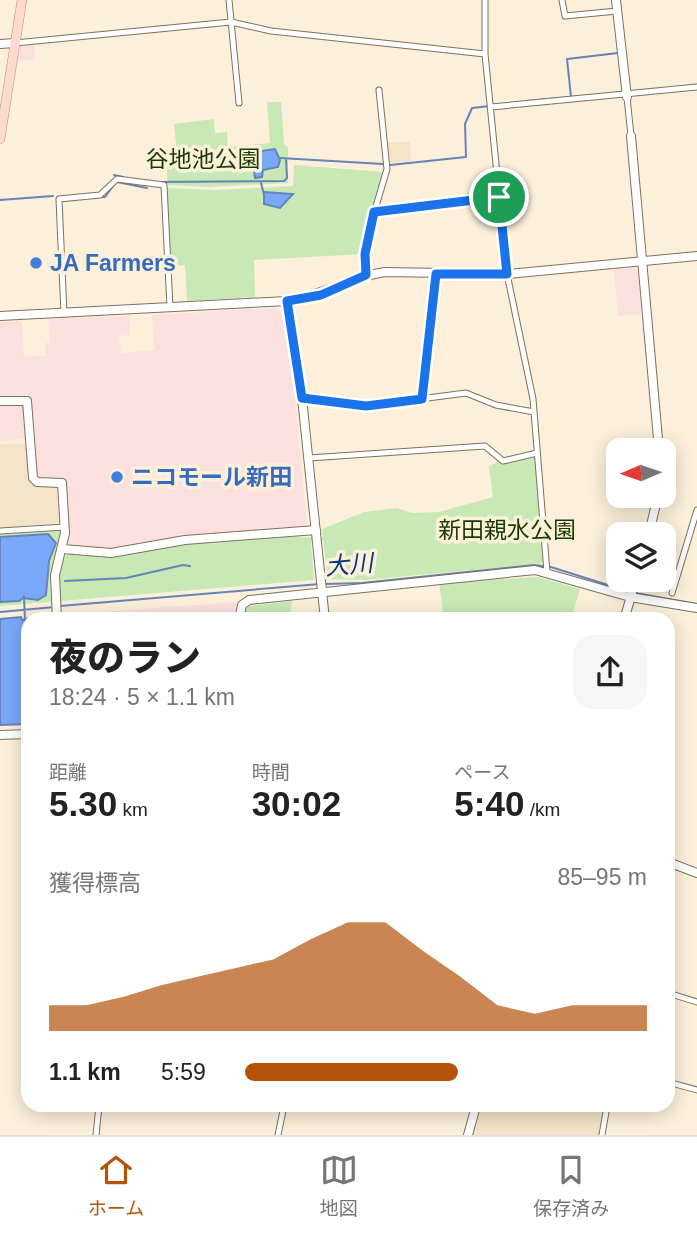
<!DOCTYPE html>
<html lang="ja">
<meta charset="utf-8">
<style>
body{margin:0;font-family:Arial,"Noto Sans JP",sans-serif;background:#f6f6f6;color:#222;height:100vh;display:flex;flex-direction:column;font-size:26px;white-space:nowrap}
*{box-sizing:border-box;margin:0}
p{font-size:23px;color:#767676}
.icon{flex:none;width:38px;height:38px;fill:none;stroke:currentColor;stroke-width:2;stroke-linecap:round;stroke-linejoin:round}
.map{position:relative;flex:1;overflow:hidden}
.drawer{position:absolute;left:21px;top:612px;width:654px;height:500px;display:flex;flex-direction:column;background:#fff;border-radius:21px;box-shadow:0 4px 18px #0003}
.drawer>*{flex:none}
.needle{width:46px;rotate:268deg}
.buttons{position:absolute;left:606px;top:438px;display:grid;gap:14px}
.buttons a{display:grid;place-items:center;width:70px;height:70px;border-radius:14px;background:#fff;box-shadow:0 4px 18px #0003;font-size:35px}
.pin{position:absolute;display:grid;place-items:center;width:60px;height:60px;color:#fff;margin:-30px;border:4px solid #fff;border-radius:50%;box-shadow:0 2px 7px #0007}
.round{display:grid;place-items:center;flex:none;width:74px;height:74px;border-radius:21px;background:#f6f6f6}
.head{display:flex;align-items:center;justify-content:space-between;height:119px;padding:0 28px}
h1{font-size:38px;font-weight:800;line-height:52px}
.figures{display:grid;grid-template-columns:repeat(3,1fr);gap:10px;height:119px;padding:7px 28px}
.figures div{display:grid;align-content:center}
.figures b{font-size:35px;font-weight:800}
.figures small{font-size:19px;font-weight:400}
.figures p{font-size:19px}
.chart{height:196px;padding:14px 28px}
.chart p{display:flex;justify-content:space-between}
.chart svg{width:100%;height:126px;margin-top:7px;fill:#b45309;opacity:.7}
ul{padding:0 28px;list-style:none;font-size:23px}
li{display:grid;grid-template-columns:112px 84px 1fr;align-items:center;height:52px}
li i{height:18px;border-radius:9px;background:#b45309}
.dock{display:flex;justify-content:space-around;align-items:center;height:98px;border-top:2px solid #e0e0e0;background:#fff;font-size:19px;color:#767676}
.dock a{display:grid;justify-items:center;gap:4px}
.dock .active{color:#b45309}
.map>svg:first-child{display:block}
.commercial{fill:#fbe0dd}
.built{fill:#f3e4c7}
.green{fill:#c8e9b5}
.water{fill:#7aa8f8;stroke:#6584b9;stroke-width:2}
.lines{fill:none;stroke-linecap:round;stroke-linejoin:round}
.stream{stroke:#6584b9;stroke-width:2}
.street-casing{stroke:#7b715e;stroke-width:7}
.secondary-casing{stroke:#7b715e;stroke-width:10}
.primary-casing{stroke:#b68d7e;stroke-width:10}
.street{stroke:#fff;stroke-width:5}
.secondary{stroke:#fff;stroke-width:8}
.primary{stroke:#fdd9ce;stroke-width:9}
.route-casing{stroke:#fff;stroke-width:14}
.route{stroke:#1a73e8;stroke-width:9}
.shop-dot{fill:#3f7fe0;stroke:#fcf0da;stroke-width:2.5}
.labels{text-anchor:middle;stroke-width:7;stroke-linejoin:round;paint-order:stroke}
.park-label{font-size:23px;fill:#1a3a00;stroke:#fcf0da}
.shop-label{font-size:23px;font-weight:bold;fill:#366cbe;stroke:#fcf0da;text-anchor:start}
.water-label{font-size:24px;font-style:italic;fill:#0e367b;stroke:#fcf0da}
</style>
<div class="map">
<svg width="697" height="1135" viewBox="0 0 697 1135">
<rect width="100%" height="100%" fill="#fcf0da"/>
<path class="commercial" d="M34,44L35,60L17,61L20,46Z
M632,268L638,272L641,314L618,316L614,269Z
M275,308L284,313L293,376L307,527L185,537L109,550L69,548L64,478L38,480L35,477L30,397L0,398V322L22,321L24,357L46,356L45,343H50L48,319L129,316L130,335L119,336L121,353L154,350L152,315Z
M22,403L27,438L0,441V404Z
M236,602L234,619L61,620V615Z"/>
<path class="built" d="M410,142L411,161L388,163L387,143Z
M0,444H27L31,481L35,485L56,484L59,487L61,520L58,523L0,528Z
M480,1106H605L599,1135H472Z"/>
<path class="green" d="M267,102H281L284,144L288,147V183L209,187L168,185L165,156L177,154L174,124L214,119L215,133L227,132L228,147L270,143Z
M294,165L384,172L375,197L363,254L254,260L255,297L187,301L185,265L170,266L167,188L215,190L293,186Z
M533,456L536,459L546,563L365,580L328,579L323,540L311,541L314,580L0,606V534L61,530L52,577V599L58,600C58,585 56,565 67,554L113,556L187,543L268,536L323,538L322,529L364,512L397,508L412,513L439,512L493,497L489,466L500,461L503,464Z
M538,577L580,589L571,619L444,620L439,583Z
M292,601L290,619L243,620V612L250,606Z"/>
<path class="water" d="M275,149L280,160L278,167L263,170L262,177L255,178L254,171L244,159L255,152Z
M264,192L293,194L280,208L264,204Z
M48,534L56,543L49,561L46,595L38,600L23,598L19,601L0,602V537Z
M21,617L22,620L43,615L50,619L28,620V724L0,725V619Z"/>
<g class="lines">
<path class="stream" d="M527,101L571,97L567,59L618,53
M280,158L383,164
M390,165L466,157L465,124L472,108L490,106
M114,175L123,177
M117,182L147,188
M156,182L284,181L287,178L286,159
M261,183L264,195
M100,197H105L113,186
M0,200L53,196
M65,581L126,578L183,565L190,566
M325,584L362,583L534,565L551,567L630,592
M635,593L697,604
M24,596L25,622
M60,606L320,584
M0,612L55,607"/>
<g class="street-casing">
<path id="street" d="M229,0L239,103
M485,0V54L507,274L533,399L547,572
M562,0L565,16L617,11
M15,43L231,22L271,31L485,54
M627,97L631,136
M491,107L697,87
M375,212L499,197
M366,275L369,230L387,169L379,90
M64,314L59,199L100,195L117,179L164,185L170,308
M302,398L366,406L466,393L496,405L534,412
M422,399L436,274
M309,458L485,446L503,461L537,453
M0,531L65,527
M672,593L697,510
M668,993L697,1002
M668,1082L697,1090
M96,1135L99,1106
M278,1135L284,1106
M602,1135L607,1106"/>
</g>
<g class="secondary-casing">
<path id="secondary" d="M616,0L627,97
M0,44L15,43
M631,136L659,450
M287,301L302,398L325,620
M0,316L287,301C322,296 351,277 385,272L507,274L697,256
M0,401H27L33,478L37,482L62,483L65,533L55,575L57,620
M649,534L658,495
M63,549L111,553L185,540L316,530
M239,620L242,605L249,600L535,570L630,597L697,608
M624,620L636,579
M0,735L28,734
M668,862L697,873
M468,1135L476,1106"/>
</g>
<g class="primary-casing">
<path id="primary" d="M0,139L22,0"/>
</g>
<use href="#street" class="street"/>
<use href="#secondary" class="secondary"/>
<use href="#primary" class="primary"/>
</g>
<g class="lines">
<g class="route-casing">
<path id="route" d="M499,197L507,274H436L422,399L366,406L302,398L287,301L321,295L366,275L365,254L374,212Z"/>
</g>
<use href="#route" class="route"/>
</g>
<g class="shop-dot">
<circle cx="36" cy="263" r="7"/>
<circle cx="117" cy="477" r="7"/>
</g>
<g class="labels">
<g class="park-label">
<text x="203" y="167">谷地池公園</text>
<text x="507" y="538">新田親水公園</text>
</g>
<g class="shop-label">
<text x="50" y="271">JA Farmers</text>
<text x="131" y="485">ニコモール新田</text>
</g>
<g class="water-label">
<text transform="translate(349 565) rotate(-5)" y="8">大川</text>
</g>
</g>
</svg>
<div class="buttons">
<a><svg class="needle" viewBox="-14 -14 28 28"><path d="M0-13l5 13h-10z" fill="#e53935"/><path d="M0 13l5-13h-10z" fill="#767676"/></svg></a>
<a><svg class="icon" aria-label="layers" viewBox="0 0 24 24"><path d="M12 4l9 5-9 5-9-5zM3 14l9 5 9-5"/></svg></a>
</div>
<div class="pin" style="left:499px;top:197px;background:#1e9e55"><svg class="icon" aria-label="arrive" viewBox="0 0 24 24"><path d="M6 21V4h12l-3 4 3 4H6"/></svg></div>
<section class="drawer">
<div class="head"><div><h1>夜のラン</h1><p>18:24 · 5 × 1.1 km</p></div><a class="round"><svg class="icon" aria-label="share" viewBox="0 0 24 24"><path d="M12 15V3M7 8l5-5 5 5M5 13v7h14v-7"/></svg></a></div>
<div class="figures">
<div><p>距離</p><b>5.30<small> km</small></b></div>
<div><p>時間</p><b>30:02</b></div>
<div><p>ペース</p><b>5:40<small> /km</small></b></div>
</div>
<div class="chart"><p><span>獲得標高</span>85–95 m</p>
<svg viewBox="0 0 160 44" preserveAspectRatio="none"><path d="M0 44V35L10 35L20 32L30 28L40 25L50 22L60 19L70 12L80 6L90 6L100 16L110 25L120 35L130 38L140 35L150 35L160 35V44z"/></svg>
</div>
<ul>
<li><b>1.1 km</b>5:59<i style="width:53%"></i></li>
</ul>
</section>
</div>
<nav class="dock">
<a class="active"><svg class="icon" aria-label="home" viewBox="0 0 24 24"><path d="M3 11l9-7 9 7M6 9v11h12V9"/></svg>ホーム</a>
<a><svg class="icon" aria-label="map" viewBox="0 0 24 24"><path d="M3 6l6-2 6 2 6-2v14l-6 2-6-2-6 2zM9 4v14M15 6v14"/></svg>地図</a>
<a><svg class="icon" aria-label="saved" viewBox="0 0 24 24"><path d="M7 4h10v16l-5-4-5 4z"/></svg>保存済み</a>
</nav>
